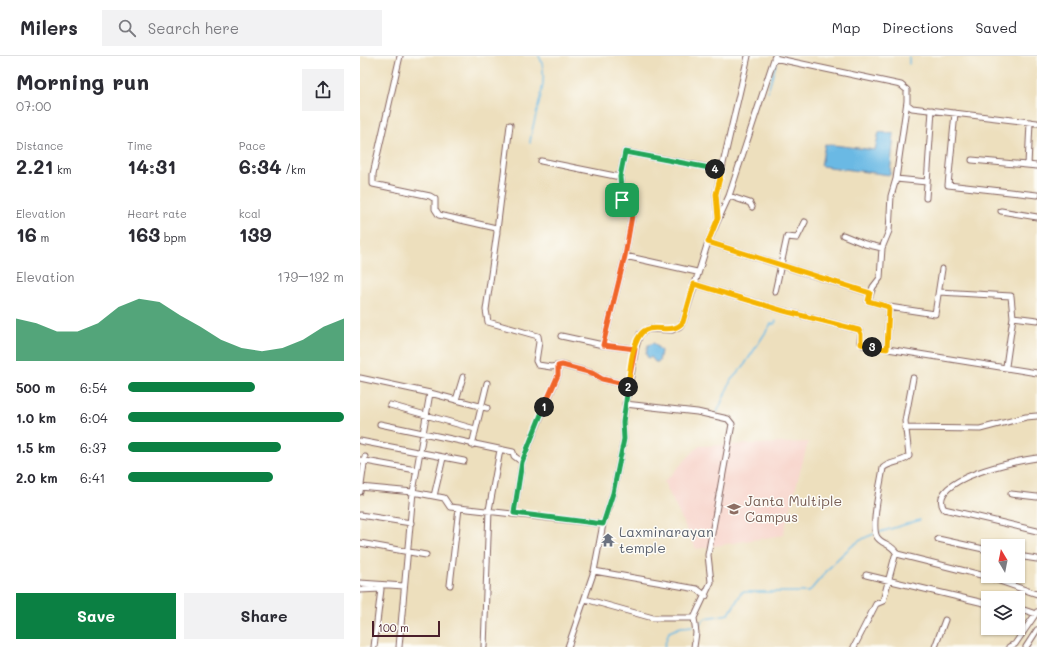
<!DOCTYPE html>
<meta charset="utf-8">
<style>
body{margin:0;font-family:Mali,sans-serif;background:#f2f2f3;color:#2b2b33;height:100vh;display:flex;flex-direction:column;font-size:15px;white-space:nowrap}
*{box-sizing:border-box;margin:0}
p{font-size:13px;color:#7c7c81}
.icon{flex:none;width:22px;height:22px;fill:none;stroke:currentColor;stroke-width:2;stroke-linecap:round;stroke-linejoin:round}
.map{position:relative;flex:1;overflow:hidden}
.drawer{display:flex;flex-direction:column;background:#fff;width:360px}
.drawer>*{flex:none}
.needle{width:26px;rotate:350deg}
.controls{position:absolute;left:621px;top:483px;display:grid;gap:8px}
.controls a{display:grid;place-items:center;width:44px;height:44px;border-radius:0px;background:#fff;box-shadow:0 1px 3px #0004;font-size:20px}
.scale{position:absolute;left:12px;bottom:10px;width:68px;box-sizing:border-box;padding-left:4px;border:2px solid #4a1f2b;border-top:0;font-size:11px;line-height:14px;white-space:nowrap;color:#4a1f2b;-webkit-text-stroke:3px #fdfcf7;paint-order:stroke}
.pin{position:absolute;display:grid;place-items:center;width:34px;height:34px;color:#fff;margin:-17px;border-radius:8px;box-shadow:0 2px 6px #0006}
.km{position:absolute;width:20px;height:20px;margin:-10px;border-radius:50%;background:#222;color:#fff;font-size:11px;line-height:20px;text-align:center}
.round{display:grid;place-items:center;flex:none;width:42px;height:42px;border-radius:0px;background:#f2f2f3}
.summary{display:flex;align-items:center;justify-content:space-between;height:68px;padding:0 16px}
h1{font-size:22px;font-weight:800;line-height:30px}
.figures{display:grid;grid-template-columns:repeat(3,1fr);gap:6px;height:68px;padding:4px 16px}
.figures div{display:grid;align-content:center}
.figures b{font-size:20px;font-weight:800}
.figures small{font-size:11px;font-weight:400}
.figures p{font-size:11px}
.chart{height:112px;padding:8px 16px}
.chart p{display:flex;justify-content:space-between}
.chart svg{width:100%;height:72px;margin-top:4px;fill:#0b8043;opacity:.7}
.button{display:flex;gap:8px;margin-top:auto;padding:8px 16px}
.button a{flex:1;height:46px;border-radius:0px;background:#0b8043;color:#fff;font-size:16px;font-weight:800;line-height:46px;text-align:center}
.button a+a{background:#f2f2f3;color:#2b2b33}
ul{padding:0 16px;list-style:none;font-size:13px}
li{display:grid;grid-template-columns:64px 48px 1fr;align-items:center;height:30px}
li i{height:10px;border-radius:5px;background:#0b8043}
header{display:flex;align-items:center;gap:24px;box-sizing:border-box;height:56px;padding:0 20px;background:#fff;border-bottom:1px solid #e1e1e2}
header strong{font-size:19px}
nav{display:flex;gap:22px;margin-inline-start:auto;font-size:14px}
.search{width:280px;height:36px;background:#f2f2f3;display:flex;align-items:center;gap:10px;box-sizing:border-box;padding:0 14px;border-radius:0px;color:#7c7c81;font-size:15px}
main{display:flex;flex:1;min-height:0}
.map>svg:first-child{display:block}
.built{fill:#f7d1c8}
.water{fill:#6ab9e4;stroke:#5a6c88}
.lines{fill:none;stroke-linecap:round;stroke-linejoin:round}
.stream{stroke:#6ab9e4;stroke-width:1.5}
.street-casing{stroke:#83625e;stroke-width:7}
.street{stroke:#fff;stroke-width:5}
.split-1-casing{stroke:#fff;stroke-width:8}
.split-2-casing{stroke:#fff;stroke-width:8}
.split-3-casing{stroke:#fff;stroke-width:8}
.split-4-casing{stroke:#fff;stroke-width:8}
.split-5-casing{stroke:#fff;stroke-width:8}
.split-1{stroke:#f0652b;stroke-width:5}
.split-2{stroke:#22a559;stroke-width:5}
.split-3{stroke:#f5b400;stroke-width:5}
.split-4{stroke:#f5b400;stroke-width:5}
.split-5{stroke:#22a559;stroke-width:5}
.labels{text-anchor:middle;stroke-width:3;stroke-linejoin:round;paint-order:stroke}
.education-label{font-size:14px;fill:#785e54;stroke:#fdfcf7;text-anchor:start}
.worship-label{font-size:14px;fill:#5b616d;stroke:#fdfcf7;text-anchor:start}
</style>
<header>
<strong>Milers</strong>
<div class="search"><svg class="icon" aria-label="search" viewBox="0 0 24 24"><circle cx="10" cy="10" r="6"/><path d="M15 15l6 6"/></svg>Search here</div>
<nav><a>Map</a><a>Directions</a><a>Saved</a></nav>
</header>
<main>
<section class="drawer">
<div class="summary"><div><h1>Morning run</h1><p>07:00</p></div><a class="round"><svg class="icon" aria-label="share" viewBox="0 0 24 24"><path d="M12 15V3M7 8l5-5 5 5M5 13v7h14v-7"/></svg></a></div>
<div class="figures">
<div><p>Distance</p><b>2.21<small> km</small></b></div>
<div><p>Time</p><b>14:31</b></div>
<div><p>Pace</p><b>6:34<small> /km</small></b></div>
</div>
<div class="figures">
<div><p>Elevation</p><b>16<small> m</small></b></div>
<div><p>Heart rate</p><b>163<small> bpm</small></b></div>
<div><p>kcal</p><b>139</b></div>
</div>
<div class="chart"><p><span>Elevation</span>179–192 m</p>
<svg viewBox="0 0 160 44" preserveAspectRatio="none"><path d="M0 44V18L10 21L20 26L30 26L40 21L50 11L60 6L70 8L80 16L90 23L100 31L110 36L120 38L130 36L140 31L150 23L160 18V44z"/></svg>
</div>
<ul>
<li><b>500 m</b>6:54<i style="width:59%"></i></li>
<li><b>1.0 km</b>6:04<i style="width:100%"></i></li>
<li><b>1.5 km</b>6:37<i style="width:71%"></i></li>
<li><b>2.0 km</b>6:41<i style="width:67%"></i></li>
</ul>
<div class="button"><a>Save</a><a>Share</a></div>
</section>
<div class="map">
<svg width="677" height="591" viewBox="0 0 677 591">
<rect width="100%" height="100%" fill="#fdfcf7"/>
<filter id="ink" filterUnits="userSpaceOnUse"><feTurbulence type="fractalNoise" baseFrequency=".025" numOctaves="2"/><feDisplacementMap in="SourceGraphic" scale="8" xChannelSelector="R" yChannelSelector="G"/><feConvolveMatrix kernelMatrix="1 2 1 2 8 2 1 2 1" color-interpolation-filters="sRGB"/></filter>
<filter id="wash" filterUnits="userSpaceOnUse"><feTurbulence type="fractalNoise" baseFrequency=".012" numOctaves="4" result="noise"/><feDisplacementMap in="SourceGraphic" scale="16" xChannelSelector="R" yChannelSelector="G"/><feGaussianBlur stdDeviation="0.9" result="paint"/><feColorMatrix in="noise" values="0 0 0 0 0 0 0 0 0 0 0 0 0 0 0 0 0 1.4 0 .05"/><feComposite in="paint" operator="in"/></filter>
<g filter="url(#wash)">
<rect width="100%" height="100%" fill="#eddfbd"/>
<path class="built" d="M448,386L423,479L336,493L304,426L339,390Z"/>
<path class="water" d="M519,76L534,78L530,119L461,110L465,88L515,94Z
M294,287L301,295L299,306H295L291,301L288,302L286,298L288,289Z"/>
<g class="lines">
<path class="stream" d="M549,8V0
M408,35L417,4
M170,87C172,62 192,23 179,0
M357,357L371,324L383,311L411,268H414L416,265
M517,477L560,464
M337,570L346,562L369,558L382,536H449C466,516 488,486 514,478
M304,591L309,576L321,571L334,570"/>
</g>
</g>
<g filter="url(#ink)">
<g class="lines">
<g class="street-casing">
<path id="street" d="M40,0L13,118V128L70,140L75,143V153L79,159L136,172L137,176L126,254L128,266L178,280L179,286L176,305L178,309L191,311L202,309L232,317L242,323L268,329
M414,2L541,29L547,34V48L552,52L677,67
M547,45L536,123L531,140L529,175L522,192L520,222L513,231L508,245L529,251L575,258L582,213
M595,57L588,129L677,139
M612,104L677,110
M181,105L260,121
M668,109L670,66
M536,123L567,126
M369,140L390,147L392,151
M566,142L572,54
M641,155L677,161
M358,161L356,138L388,0
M137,174L150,69
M483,179L505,188L522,192
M348,186L509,237
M265,200L273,154L262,144L260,121L265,96L362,114
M334,228L424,255L499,274L501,278L500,286L503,289L677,317
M415,236L427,181L437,182L445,166
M579,236L651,240L653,261L646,310
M653,261L677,264
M201,280L243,289
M275,293L243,289L265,200L337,216
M527,293L529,251
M0,322L70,337L127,352
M96,344L103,321
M265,348L337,356L368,363L372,368L348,499L351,526L334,562L336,577L334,591
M30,349L115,373
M20,368L153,396L154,400L162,406
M545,372L620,373L666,361L677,360
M0,385L104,405
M112,389L127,327
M677,402C659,404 565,423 584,453L677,475
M0,404L56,414
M0,431L53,436L84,442L90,451L243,468
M0,436L5,401
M651,438L677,441
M74,440L83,402
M154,457L162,406L198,319V310
M0,459L51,467
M578,483L628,494
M0,487L66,499
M537,498C532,487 522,489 517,481C510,470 521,426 523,412C530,405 543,407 549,400L545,365L553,322
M658,500L677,503
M234,515L337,533L346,540
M506,519L628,548
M0,527L44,530
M90,529L99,452
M0,534L21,533L14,591
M225,543L293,562H334
M658,552L676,558
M39,591L53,436L70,337
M124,591L129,454L140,394
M208,591L234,515L243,468L253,437L264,383L263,366L276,291L280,278L288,273L312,274L320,270L323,266L348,186L369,140L415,0
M494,591L516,548L523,545L535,500L537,498L625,520L677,538
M575,591L585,564
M649,591L655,588L677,556
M666,591L677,574"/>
</g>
<use href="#street" class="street"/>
</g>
</g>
<g class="lines" filter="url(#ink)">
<g class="split-1-casing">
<path id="split-1" d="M184,351L198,319V310L202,309L232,317L242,323L268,329L275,293L243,289L265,200L273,154L262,144"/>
</g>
<g class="split-2-casing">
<path id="split-2" d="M184,351L162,406L154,457L243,468L253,437L264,383L263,366L268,331"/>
</g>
<g class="split-3-casing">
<path id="split-3" d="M268,331C270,315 271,292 280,279C290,264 312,281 323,266L334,228L424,255L499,274L501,278V288L512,291"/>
</g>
<g class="split-4-casing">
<path id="split-4" d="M355,113L362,114L356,138L358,162L348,186L510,237L508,245L529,251L527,293L512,291"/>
</g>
<g class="split-5-casing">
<path id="split-5" d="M262,144L260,121L265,96L355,113"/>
</g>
<use href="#split-1" class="split-1"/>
<use href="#split-2" class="split-2"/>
<use href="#split-3" class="split-3"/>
<use href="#split-4" class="split-4"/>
<use href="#split-5" class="split-5"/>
</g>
<defs>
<g id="university-bare" transform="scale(1.08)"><path d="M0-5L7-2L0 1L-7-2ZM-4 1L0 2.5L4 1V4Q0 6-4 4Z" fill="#8d6e63" stroke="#fdfcf7" stroke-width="2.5" paint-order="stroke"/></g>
<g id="temple-bare" transform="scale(1.08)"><path d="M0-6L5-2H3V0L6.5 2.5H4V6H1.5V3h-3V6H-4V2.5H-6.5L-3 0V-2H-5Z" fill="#6b7280" stroke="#fdfcf7" stroke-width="2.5" paint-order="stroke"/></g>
</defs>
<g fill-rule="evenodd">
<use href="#university-bare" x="374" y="453"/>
<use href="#temple-bare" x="248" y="484"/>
</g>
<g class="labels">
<g class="education-label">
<text x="385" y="450">Janta Multiple<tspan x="385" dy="16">Campus</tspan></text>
</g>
<g class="worship-label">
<text x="259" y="481">Laxminarayan<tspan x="259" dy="16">temple</tspan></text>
</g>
</g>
</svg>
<div class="controls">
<a><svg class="needle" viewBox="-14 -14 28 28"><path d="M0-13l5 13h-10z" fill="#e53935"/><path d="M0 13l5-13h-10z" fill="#7c7c81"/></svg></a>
<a><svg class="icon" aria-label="layers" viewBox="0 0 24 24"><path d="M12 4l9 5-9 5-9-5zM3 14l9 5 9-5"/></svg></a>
</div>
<div class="scale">100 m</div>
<div class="pin" style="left:262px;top:144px;background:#1e9e55"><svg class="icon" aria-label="arrive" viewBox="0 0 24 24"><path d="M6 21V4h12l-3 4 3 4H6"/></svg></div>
<b class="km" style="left:184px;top:351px">1</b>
<b class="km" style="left:268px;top:331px">2</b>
<b class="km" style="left:512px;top:291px">3</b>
<b class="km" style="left:355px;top:113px">4</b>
</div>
</main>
